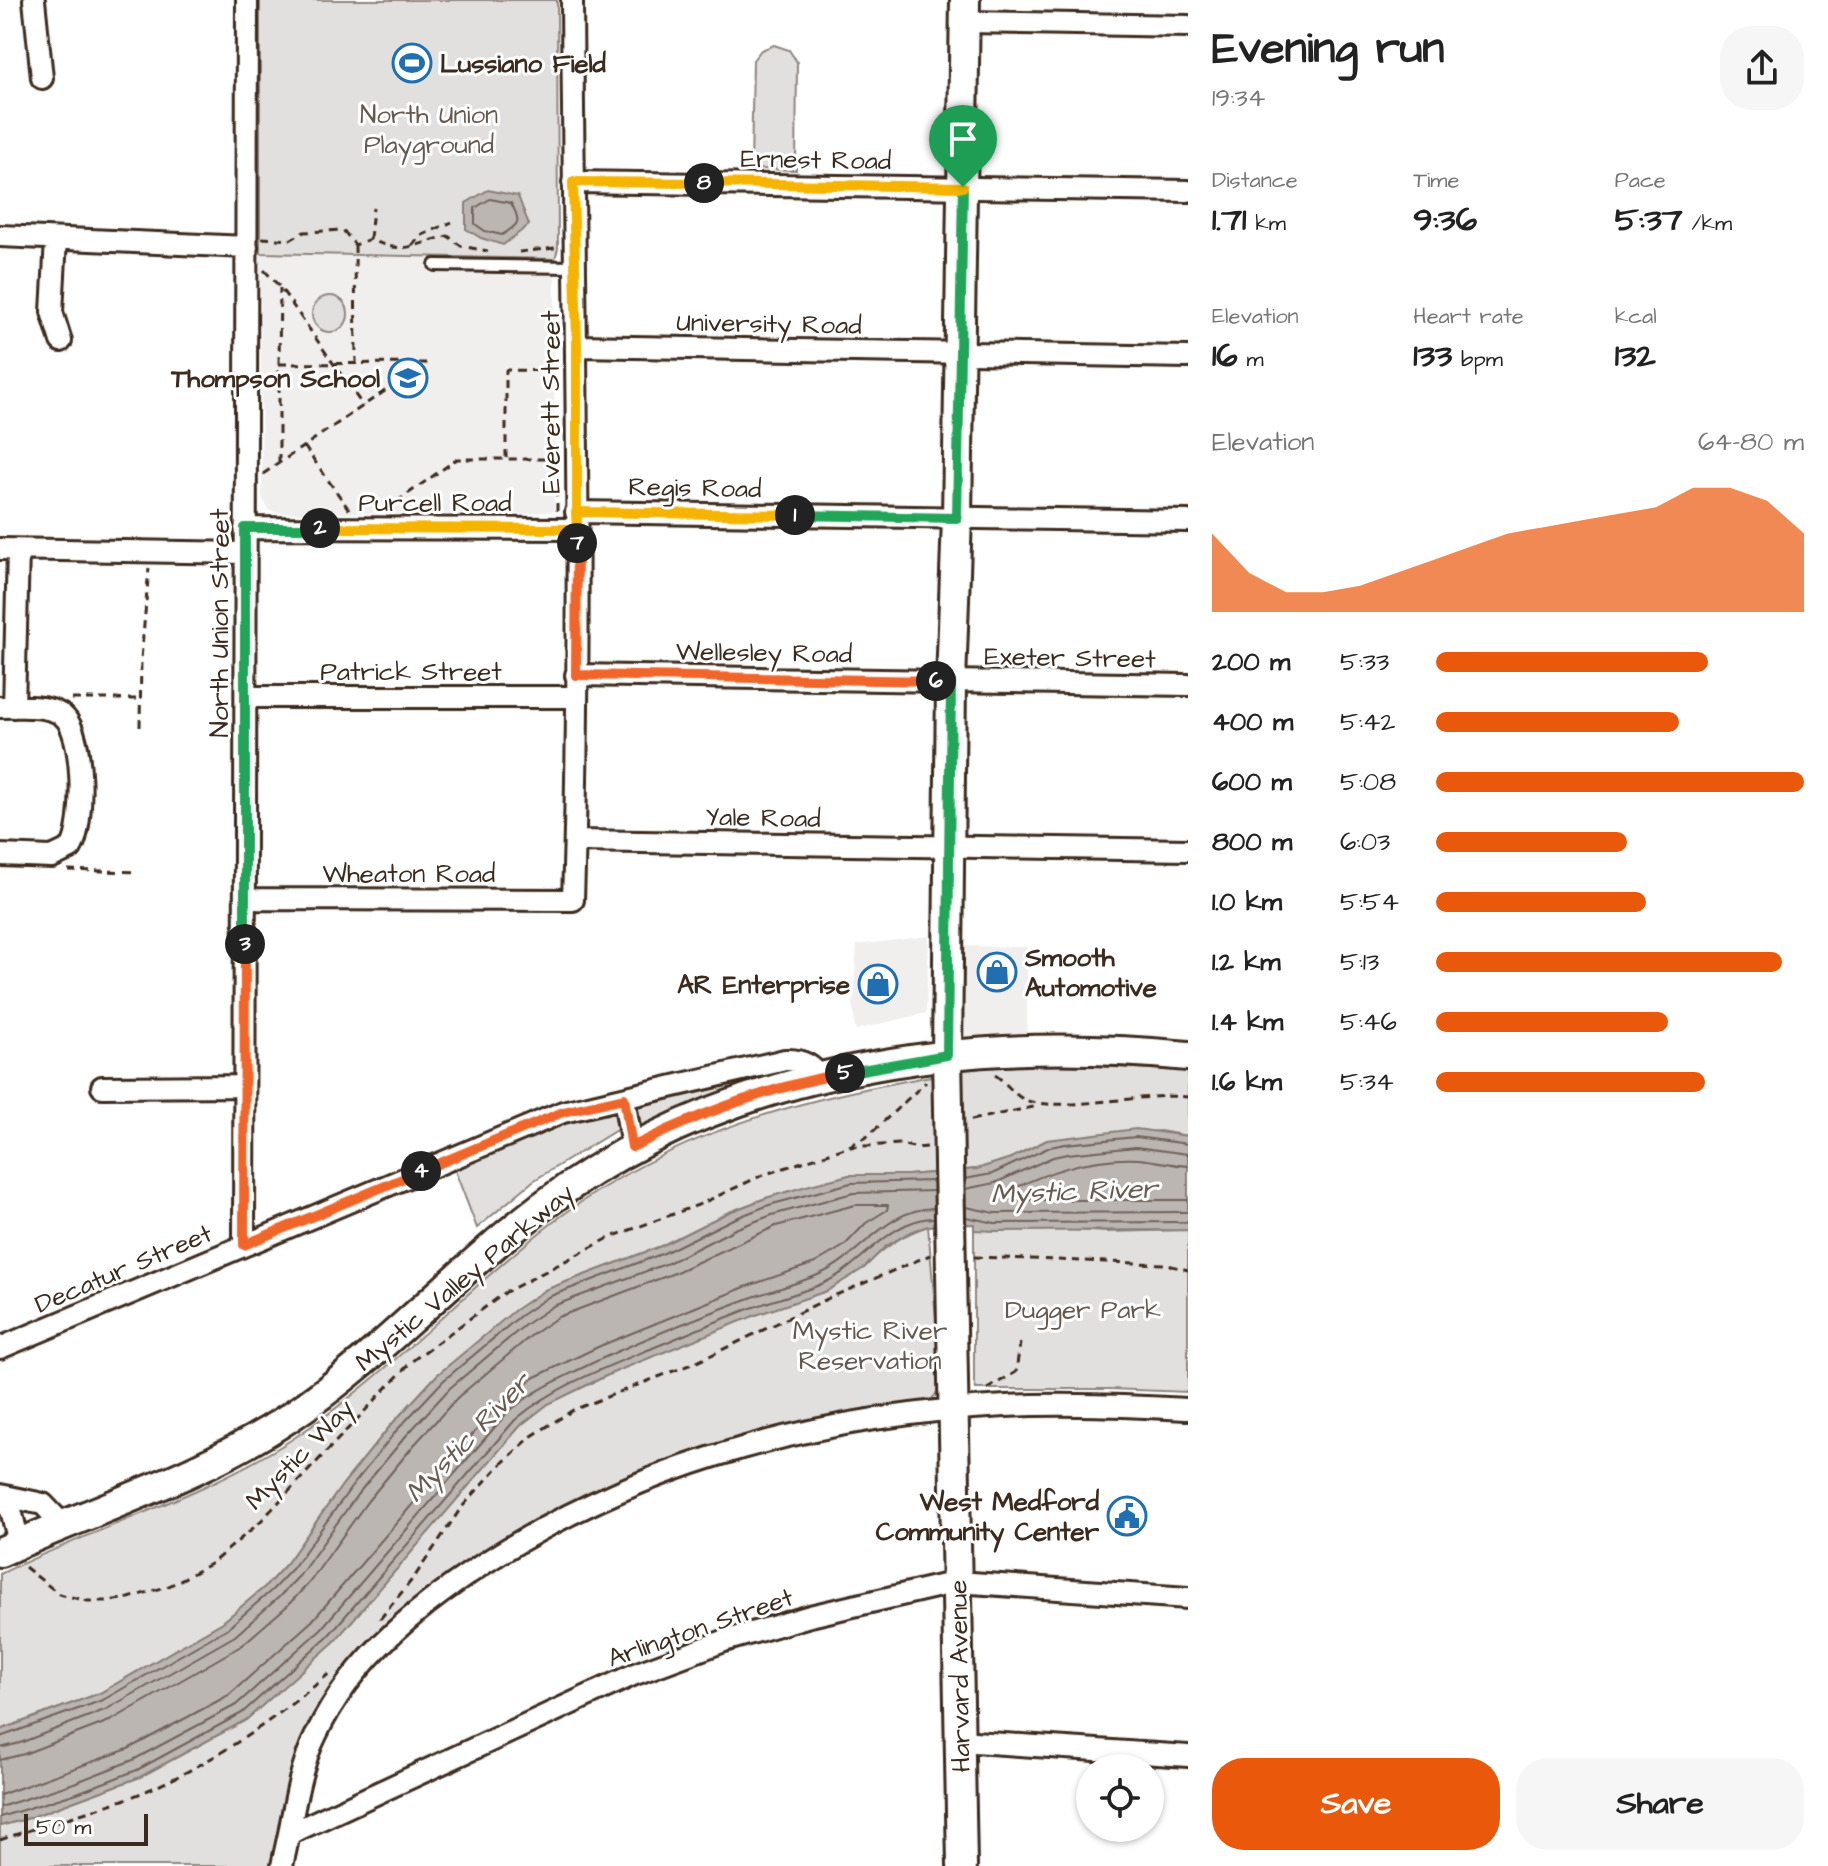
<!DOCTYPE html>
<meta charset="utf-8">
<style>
body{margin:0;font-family:"Architects Daughter",sans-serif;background:#f6f6f6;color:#222;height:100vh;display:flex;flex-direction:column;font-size:30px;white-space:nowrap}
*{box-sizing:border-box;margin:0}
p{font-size:26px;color:#767676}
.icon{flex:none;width:44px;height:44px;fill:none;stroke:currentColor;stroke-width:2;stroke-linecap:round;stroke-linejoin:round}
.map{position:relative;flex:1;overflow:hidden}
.sheet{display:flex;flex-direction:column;background:#fff;width:640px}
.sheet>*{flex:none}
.buttons{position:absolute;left:1076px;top:1754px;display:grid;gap:16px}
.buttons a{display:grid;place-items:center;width:88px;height:88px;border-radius:50%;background:#fff;box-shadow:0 2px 6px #0004;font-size:40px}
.scale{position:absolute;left:24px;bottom:20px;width:124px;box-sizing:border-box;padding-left:8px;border:4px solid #3b2a1e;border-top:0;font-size:22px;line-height:28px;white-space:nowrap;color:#3b2a1e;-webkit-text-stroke:6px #fff;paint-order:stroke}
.pin{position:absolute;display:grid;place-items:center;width:68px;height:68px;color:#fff;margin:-82px -34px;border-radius:50% 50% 50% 0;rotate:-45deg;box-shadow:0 0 8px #0007}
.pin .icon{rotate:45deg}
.km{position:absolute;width:40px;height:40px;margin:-20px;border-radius:50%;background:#222;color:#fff;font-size:22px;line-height:40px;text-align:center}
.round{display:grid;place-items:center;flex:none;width:84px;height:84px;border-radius:32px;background:#f6f6f6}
.headline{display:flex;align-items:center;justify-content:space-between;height:136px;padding:0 24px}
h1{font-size:44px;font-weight:700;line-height:60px}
.stats{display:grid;grid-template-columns:repeat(3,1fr);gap:12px;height:136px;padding:8px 24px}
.stats div{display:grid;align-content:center}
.stats b{font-size:34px;font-weight:700}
.stats small{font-size:22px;font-weight:400}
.stats p{font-size:22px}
.chart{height:224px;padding:16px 24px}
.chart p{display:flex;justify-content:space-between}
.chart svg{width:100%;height:144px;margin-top:8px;fill:#ea580c;opacity:.7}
.button{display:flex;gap:16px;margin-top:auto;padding:16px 24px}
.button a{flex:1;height:92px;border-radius:32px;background:#ea580c;color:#fff;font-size:32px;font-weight:700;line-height:92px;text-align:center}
.button a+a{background:#f6f6f6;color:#222}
ul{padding:0 24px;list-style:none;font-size:26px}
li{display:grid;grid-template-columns:128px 96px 1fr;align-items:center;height:60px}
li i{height:20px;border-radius:10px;background:#ea580c}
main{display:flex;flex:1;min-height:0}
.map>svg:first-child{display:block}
.built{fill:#f1efee}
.green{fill:#e2e0de;stroke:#8e857e;stroke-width:2}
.water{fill:#bcb6b3;stroke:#887e77;stroke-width:2}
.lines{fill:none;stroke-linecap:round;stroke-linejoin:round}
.shore{stroke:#6f625a;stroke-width:2}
.lane-casing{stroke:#3b2a1e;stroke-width:16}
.street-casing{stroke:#3b2a1e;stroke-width:26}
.secondary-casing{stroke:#3b2a1e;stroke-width:34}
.path{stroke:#3b2a1e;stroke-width:3;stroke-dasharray:8 6;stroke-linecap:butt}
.lane{stroke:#fff;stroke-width:10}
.street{stroke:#fff;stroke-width:20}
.secondary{stroke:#fff;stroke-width:28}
.split-1-casing{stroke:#fff;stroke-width:16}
.split-2-casing{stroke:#fff;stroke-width:16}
.split-3-casing{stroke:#fff;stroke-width:16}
.split-4-casing{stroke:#fff;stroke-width:16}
.split-5-casing{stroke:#fff;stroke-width:16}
.split-6-casing{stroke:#fff;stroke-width:16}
.split-7-casing{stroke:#fff;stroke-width:16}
.split-8-casing{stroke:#fff;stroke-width:16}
.split-9-casing{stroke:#fff;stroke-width:16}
.split-1{stroke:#22a559;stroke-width:10}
.split-2{stroke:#f5b400;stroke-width:10}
.split-3{stroke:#22a559;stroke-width:10}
.split-4{stroke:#f0652b;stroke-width:10}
.split-5{stroke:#f0652b;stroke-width:10}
.split-6{stroke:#22a559;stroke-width:10}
.split-7{stroke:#f0652b;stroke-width:10}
.split-8{stroke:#f5b400;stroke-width:10}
.split-9{stroke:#f5b400;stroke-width:10}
.labels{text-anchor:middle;stroke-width:6;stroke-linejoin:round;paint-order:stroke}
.poi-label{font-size:26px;font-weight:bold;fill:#3b2a1e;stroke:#fff;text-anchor:end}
.park-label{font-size:26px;fill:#65584e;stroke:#fff}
.street-label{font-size:26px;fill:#3b2a1e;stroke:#fff}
.water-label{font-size:28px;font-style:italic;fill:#685b52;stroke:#fff}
</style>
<main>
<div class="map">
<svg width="1188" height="1866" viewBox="0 0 1188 1866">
<rect width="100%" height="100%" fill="#fff"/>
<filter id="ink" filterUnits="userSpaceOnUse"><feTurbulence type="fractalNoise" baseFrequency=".0125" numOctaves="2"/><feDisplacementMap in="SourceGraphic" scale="16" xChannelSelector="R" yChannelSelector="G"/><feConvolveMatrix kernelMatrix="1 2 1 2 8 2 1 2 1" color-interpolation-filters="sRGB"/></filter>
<g filter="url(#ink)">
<path class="built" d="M260,253L555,259L554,511L527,514L278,513L268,510L262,496Z
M929,936L926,1013L855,1030L853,1005L857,945Z
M957,946L1027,947V1035L964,1040L958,1031Z"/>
<path class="green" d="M260,0H557L558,248L555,259L260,253Z
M774,45L789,50L797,62L796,170L751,169L753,60L761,50Z
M312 314a18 18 0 1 1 36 0a18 18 0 1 1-36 0Z
M1077,1065L1188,1071V1136L1160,1131L1047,1140L1011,1158L977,1169L908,1175H849L766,1198L727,1213L661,1246L545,1290L437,1375L391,1425L343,1484L287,1563L267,1585L223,1622L100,1693L0,1730V1574C97,1527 203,1497 294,1438C385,1378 458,1297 543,1230C647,1147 766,1107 895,1083C923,1078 951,1071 979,1068C1012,1065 1045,1065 1077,1065Z
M782,1071L780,1074L706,1099L641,1127L637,1103Z
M615,1108L618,1129L533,1181L477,1228L454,1168L567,1120Z
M928,1226L941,1376C939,1392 935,1399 921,1407L791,1425L750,1436L663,1463L566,1506L529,1527L327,1697C293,1748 283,1808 270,1866H0V1826L26,1819L140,1777L246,1720L334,1641L521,1425L548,1404L612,1373L864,1268C883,1248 901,1235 928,1226Z
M1057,1229L1105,1232L1188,1230V1392L1109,1389H976L974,1382V1230Z"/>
<path class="water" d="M488,190L518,196L529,225L503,245L481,238L466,229V203Z
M1136,1129L1188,1136V1230L995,1231L974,1230V1224L928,1226L910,1232L885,1247L864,1268L827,1291L756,1315L612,1373L548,1404L521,1425L334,1642L246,1720L140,1777L26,1819L0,1826V1730L100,1693L223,1622L267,1585L287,1563L343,1484L391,1425L437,1375L515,1310L545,1290L661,1246L727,1213L766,1198L810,1185L849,1175H908L977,1169L1011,1158L1047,1140Z"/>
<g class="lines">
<path class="shore" d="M490,199L511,203C522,223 519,224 502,235L485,231L475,224V208Z
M1188,1166C1171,1165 1155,1160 1138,1159C1088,1157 1047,1172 1004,1193L1001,1197L1005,1200H1188
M965,1179L992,1174L1050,1147L1065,1144L1136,1137L1188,1144
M965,1189L995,1183L1053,1157L1067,1154L1136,1147L1188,1154
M966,1207L995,1213L1188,1212
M966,1217L995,1223L1188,1222
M0,1737L103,1700L228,1628L272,1590L293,1568L350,1489L397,1430L443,1381L520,1316L548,1297L664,1253L731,1220L769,1205L851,1183L933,1181
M0,1748L20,1743L107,1709L235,1636L279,1597L300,1575L357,1495L405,1437L450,1388L526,1324L553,1306L668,1263L735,1229L772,1215L853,1193L934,1191
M0,1760L24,1754L112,1720L241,1646L287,1606L309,1583L367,1502L414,1445L458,1397L533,1334L558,1317L672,1274L776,1226L855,1205H888L887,1210L866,1223L844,1246L815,1263L745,1287L600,1346L533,1378L498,1405L312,1621L229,1695L128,1749L0,1795
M0,1807L74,1783L133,1760L236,1705L321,1629L507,1413C530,1393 554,1382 580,1369C635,1342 693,1319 750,1298C773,1290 797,1284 820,1274C861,1256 885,1209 934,1208
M0,1817L77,1793L137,1770L242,1713L328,1636L515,1420C555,1386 606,1367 655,1347C687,1334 719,1320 751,1308C776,1299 802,1293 826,1282C864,1264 889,1219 934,1218"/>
<g class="lane-casing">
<path id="lane" d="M435,265L575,267"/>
</g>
<g class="street-casing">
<path id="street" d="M34,0L42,78
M965,22L1188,26
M573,182L1188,191
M0,236L247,247
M56,239L52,312L61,341
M577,346L1188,357
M576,512L1188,521
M245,528L577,529
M0,549L246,553
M576,675L1188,685
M246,697H576
M0,707C19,707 46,704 62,715C85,731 85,826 71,848L52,857L0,855
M14,707L18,550
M575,841L1188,850
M246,899L573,900C583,600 574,300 572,0
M102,1087L243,1086
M624,1098L632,1147
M244,1245L247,0
M0,1348L563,1112L785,1060C801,1059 812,1064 821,1078
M0,1495L43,1504L63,1525
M0,1498L11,1510L19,1543
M959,1741L1188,1756
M289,1834C295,1801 301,1765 316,1735C353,1656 427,1599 499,1554C651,1460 828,1414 1006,1406C1067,1403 1127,1406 1188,1409
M282,1866L289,1834L635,1674L724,1641L810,1616L957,1582L1188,1598"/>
</g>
<g class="secondary-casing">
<path id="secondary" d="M0,1552C97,1508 201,1477 290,1417C381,1356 454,1273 541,1207C724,1068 964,1033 1188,1056
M962,1866L947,1055L951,682L957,518L965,0"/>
</g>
<path class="path" d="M262,238L290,240L304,232L343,230L355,245L370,239C405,256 414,244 448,236L461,246L488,251
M370,239L373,208
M355,245L356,363
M412,246L420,236L452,222
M519,252L555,248
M264,270L280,287L363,406
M279,364L280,288
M304,446L350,511
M506,458V370L558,371
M279,462V364L426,363
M263,474L426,363
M385,510L457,459H558V456
M557,511V487
M72,699H140
M140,727L141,659L149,568
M68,870L138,872
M995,1075C1005,1081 1012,1093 1023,1099C1053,1114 1146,1092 1188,1097
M971,1120L1038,1106
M849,1146L868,1136L926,1082
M974,1257L1164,1264L1188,1270
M987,1389L1016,1372L1020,1343
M25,1567L59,1594L88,1601H108L129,1598L169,1586L212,1563L258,1524L412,1361L506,1292L611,1237L698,1205L763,1175L848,1147L900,1144L917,1148L928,1147
M380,1619L415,1576L461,1508L498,1467L532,1436L573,1410L697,1362L829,1298L930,1255
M0,1840C41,1826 82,1814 123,1800C197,1774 273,1722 332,1671"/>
<use href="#lane" class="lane"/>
<use href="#street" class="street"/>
<use href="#secondary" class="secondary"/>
</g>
</g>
<g class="lines" filter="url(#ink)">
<g class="split-1-casing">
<path id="split-1" d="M795,515L957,518L963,187"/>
</g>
<g class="split-2-casing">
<path id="split-2" d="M320,528L577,529L576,512L795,515"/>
</g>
<g class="split-3-casing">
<path id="split-3" d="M245,944V528H320"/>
</g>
<g class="split-4-casing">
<path id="split-4" d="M245,944L244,1245L421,1171"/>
</g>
<g class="split-5-casing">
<path id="split-5" d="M421,1171L563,1112L624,1098L632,1147C699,1113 771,1087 845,1073"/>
</g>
<g class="split-6-casing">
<path id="split-6" d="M845,1073L947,1055L951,682L936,681"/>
</g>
<g class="split-7-casing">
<path id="split-7" d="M577,543L576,675L936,681"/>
</g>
<g class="split-8-casing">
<path id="split-8" d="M577,543V346L573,182L704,183"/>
</g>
<g class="split-9-casing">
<path id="split-9" d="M704,183L963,187"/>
</g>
<use href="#split-1" class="split-1"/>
<use href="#split-2" class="split-2"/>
<use href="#split-3" class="split-3"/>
<use href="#split-4" class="split-4"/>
<use href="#split-5" class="split-5"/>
<use href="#split-6" class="split-6"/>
<use href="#split-7" class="split-7"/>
<use href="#split-8" class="split-8"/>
<use href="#split-9" class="split-9"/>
</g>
<defs>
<g id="stadium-ring" transform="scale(2)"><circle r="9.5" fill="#fff" stroke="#1f6fb2" stroke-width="1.5"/><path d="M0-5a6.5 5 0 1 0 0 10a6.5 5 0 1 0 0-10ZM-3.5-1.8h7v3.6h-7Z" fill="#1f6fb2"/></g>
<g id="school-ring" transform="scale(2)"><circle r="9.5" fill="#fff" stroke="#1f6fb2" stroke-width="1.5"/><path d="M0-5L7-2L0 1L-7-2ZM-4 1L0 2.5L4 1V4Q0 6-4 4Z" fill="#1f6fb2"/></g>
<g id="shop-ring" transform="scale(2)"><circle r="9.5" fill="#fff" stroke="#1f6fb2" stroke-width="1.5"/><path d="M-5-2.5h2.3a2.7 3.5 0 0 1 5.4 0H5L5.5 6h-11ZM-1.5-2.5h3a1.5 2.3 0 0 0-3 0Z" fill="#1f6fb2"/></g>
<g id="civic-ring" transform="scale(2)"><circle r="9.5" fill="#fff" stroke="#1f6fb2" stroke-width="1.5"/><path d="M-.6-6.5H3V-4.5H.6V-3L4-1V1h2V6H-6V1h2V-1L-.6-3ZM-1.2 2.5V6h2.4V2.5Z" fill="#1f6fb2"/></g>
</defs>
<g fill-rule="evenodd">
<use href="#stadium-ring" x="412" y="63"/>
<use href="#school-ring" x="408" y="378"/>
<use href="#shop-ring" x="997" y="972"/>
<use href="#shop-ring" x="878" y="984"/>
<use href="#civic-ring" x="1127" y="1516"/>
</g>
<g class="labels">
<g class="poi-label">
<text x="440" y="72" text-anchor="start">Lussiano Field</text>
<text x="380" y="387">Thompson School</text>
<text x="1025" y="966" text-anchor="start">Smooth<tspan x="1025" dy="30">Automotive</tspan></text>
<text x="850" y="993">AR Enterprise</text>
<text x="1099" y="1510">West Medford<tspan x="1099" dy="30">Community Center</tspan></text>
</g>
<g class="park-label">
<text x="429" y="123">North Union<tspan x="429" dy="30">Playground</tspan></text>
<text x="1083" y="1318">Dugger Park</text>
<text x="870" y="1339">Mystic River<tspan x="870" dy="30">Reservation</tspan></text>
</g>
<g class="street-label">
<text transform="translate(816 159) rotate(1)" y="9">Ernest Road</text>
<text transform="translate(769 323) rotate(1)" y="9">University Road</text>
<text transform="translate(550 402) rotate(-90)" y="9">Everett Street</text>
<text transform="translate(695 487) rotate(1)" y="9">Regis Road</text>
<text x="435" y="511">Purcell Road</text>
<text transform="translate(219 623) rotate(-90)" y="9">North Union Street</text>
<text transform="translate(764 652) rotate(1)" y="9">Wellesley Road</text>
<text transform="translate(1070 657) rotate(1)" y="9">Exeter Street</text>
<text x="411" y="680">Patrick Street</text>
<text transform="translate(763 817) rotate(1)" y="9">Yale Road</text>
<text x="409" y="882">Wheaton Road</text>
<text transform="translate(123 1268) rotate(-23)" y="9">Decatur Street</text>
<text transform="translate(464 1277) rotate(-40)" y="9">Mystic Valley Parkway</text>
<text transform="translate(299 1454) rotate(-46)" y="9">Mystic Way</text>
<text transform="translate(700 1627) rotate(-19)" y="9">Arlington Street</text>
<text transform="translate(959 1676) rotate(-91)" y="9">Harvard Avenue</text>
</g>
<g class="water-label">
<text transform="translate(1074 1190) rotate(-2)" y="10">Mystic River</text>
<text transform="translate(467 1437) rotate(-46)" y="10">Mystic River</text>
</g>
</g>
</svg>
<div class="buttons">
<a><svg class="icon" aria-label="locate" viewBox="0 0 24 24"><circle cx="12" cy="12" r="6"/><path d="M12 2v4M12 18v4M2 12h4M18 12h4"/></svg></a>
</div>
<div class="scale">50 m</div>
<div class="pin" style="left:963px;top:187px;background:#1e9e55"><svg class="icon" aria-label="arrive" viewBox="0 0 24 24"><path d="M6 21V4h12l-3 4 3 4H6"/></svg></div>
<b class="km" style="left:795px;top:515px">1</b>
<b class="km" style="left:320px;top:528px">2</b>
<b class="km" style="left:245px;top:944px">3</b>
<b class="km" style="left:421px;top:1171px">4</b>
<b class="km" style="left:845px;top:1073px">5</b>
<b class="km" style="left:936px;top:681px">6</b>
<b class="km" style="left:577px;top:543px">7</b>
<b class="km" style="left:704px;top:183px">8</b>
</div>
<section class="sheet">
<div class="headline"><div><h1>Evening run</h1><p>19:34</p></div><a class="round"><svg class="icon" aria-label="share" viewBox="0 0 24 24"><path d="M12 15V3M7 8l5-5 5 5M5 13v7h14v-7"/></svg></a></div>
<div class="stats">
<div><p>Distance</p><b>1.71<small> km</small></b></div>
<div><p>Time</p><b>9:36</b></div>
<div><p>Pace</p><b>5:37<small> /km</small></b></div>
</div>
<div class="stats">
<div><p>Elevation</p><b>16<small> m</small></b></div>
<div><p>Heart rate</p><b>133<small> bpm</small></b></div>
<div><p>kcal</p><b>132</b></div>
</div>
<div class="chart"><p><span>Elevation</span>64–80 m</p>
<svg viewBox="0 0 160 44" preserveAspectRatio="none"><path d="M0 44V20L10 32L20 38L30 38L40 36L50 32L60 28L70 24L80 20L90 18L100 16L110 14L120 12L130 6L140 6L150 10L160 20V44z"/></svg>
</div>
<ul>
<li><b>200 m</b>5:33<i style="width:74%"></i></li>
<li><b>400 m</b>5:42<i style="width:66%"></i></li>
<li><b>600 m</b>5:08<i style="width:100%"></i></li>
<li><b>800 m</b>6:03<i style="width:52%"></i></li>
<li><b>1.0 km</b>5:54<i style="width:57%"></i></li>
<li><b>1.2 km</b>5:13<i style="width:94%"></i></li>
<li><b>1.4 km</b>5:46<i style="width:63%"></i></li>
<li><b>1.6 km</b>5:34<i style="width:73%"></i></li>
</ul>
<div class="button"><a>Save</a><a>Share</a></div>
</section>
</main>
